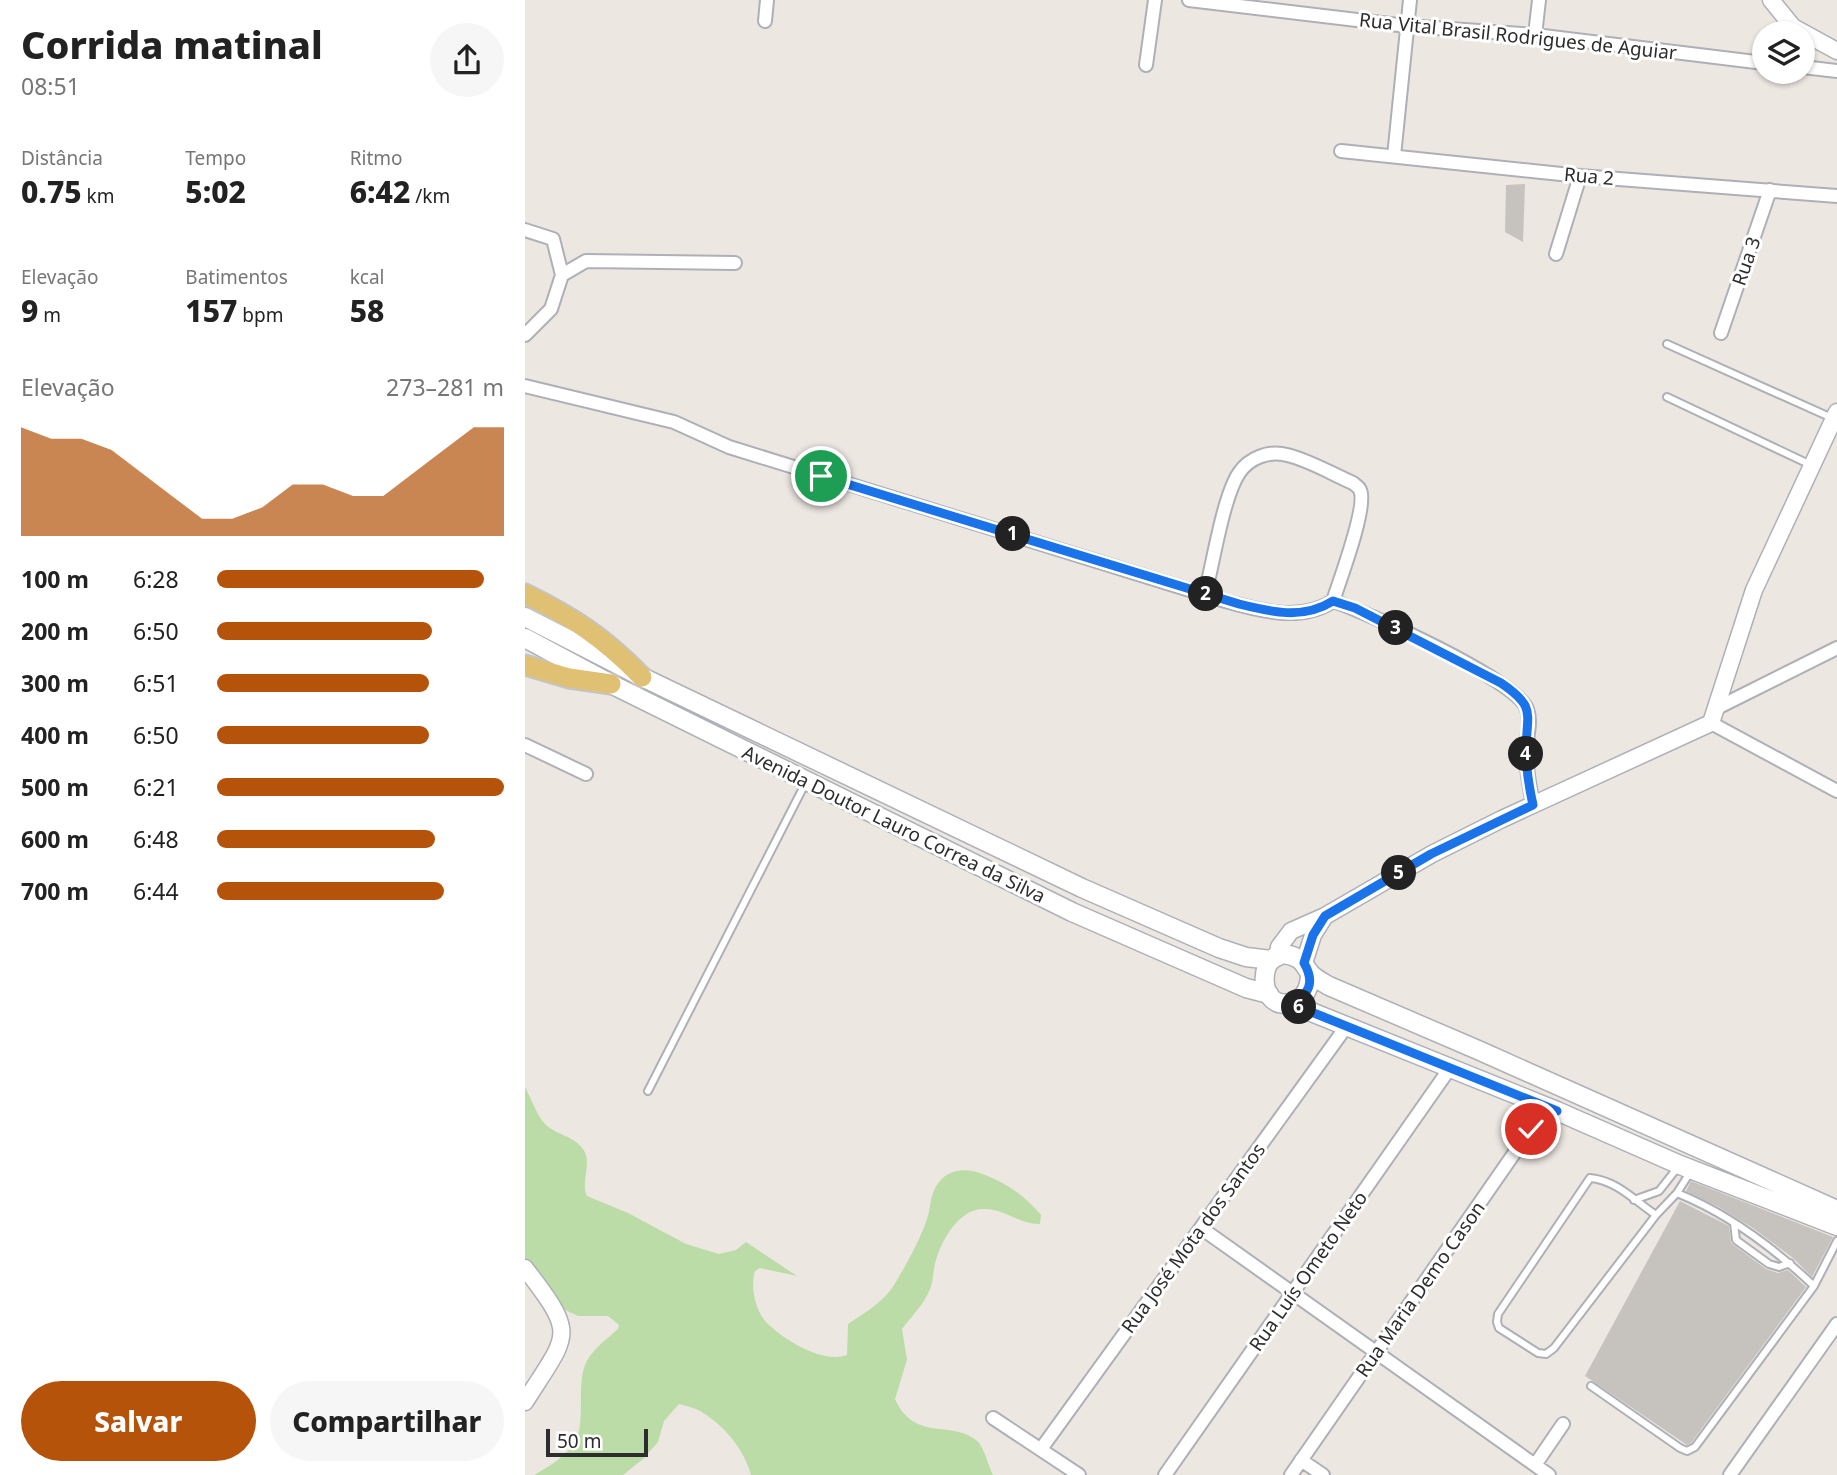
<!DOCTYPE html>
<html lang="pt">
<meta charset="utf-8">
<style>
body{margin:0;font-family:"Noto Sans",sans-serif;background:#f6f6f6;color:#222;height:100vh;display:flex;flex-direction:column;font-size:26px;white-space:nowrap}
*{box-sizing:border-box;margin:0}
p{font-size:23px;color:#767676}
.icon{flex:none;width:38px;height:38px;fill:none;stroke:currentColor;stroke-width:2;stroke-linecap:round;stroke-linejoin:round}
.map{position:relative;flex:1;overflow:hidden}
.panel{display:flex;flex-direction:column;background:#fff;width:525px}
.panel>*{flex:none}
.buttons{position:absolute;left:1227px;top:21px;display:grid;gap:14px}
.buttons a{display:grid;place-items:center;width:63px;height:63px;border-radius:50%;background:#fff;box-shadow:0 2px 5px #0004;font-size:35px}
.scale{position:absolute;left:21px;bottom:18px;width:102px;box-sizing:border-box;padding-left:7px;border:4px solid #2d2d2d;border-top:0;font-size:19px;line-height:24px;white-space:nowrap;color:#2d2d2d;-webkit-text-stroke:5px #fff;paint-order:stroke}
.pin{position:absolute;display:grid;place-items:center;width:60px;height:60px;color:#fff;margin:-30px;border:4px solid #fff;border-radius:50%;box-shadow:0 2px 7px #0007}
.km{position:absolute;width:35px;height:35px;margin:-18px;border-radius:50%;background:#222;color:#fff;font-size:19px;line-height:35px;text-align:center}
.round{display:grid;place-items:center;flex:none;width:74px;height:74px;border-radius:37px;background:#f6f6f6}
.overview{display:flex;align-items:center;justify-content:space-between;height:119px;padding:0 21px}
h1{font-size:38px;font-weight:800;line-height:52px}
.metrics{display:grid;grid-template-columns:repeat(3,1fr);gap:10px;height:119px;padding:7px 21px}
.metrics div{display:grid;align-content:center}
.metrics b{font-size:30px;font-weight:800}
.metrics small{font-size:19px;font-weight:400}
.metrics p{font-size:19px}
.chart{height:196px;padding:14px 21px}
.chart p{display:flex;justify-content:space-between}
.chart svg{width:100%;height:126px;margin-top:7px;fill:#b45309;opacity:.7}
.cta{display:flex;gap:14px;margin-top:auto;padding:14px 21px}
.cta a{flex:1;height:80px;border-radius:42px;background:#b45309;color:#fff;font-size:28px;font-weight:800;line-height:80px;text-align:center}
.cta a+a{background:#f6f6f6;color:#222}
ul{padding:0 21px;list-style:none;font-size:23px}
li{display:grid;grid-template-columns:112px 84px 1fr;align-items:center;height:52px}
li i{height:18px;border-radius:9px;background:#b45309}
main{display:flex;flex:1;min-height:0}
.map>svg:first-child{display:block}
.green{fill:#bbdca6}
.building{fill:#c6c2bd}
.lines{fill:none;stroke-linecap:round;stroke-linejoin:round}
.service-casing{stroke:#aeb0b7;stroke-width:10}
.minor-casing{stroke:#aeb0b7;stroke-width:16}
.tertiary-casing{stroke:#aeb0b7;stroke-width:19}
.secondary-casing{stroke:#aeb0b7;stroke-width:21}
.primary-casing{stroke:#c4c4c4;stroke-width:23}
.service{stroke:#fff;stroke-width:6}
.minor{stroke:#fff;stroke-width:12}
.tertiary{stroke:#fff;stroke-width:16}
.secondary{stroke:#fff;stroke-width:18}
.primary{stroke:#e0c173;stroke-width:19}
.route-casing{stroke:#fff;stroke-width:14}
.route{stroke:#1a73e8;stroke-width:9}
.labels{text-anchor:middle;stroke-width:6;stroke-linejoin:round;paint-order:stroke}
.street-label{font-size:19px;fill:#2d2d2d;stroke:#fff}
</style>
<main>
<section class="panel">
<div class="overview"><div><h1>Corrida matinal</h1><p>08:51</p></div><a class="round"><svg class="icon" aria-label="share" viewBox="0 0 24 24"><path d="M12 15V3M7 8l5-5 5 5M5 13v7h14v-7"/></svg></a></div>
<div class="metrics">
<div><p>Distância</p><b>0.75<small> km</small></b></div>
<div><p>Tempo</p><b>5:02</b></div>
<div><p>Ritmo</p><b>6:42<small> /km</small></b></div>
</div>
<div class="metrics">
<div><p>Elevação</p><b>9<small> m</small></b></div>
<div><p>Batimentos</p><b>157<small> bpm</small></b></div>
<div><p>kcal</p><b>58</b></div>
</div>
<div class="chart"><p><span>Elevação</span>273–281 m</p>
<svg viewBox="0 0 160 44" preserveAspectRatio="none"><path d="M0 44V6L10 10L20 10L30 14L40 22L50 30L60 38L70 38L80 34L90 26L100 26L110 30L120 30L130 22L140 14L150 6L160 6V44z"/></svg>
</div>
<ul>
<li><b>100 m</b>6:28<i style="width:93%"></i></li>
<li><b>200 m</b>6:50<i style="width:75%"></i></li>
<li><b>300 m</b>6:51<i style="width:74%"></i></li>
<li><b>400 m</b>6:50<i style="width:74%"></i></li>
<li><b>500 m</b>6:21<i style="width:100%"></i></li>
<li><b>600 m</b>6:48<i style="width:76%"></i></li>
<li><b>700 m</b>6:44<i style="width:79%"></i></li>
</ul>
<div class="cta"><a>Salvar</a><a>Compartilhar</a></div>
</section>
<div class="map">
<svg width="1312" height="1475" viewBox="0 0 1312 1475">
<rect width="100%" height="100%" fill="#ede7e2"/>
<path class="green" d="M0,1087C6,1098 12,1116 21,1125C32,1135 49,1136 58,1149C68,1163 55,1181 62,1196L103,1213L161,1244L194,1254L211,1250L221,1242L272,1276L235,1268L230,1271C225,1286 230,1311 242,1323C259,1340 298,1364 322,1355L323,1324C341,1312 360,1301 371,1282C382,1263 395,1240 402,1219C405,1211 405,1201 408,1193C417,1169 439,1166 460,1175C483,1184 500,1196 516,1215L515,1224C495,1225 479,1208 458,1209C435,1209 418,1238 412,1257C408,1267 409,1279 405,1289C400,1303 386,1317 377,1329L382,1360L370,1399C389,1442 426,1420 451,1440C459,1446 463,1465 468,1475H226C219,1449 199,1425 175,1411C170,1408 161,1406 154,1404L139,1421L133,1442L118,1459L98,1475H9C23,1467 38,1458 48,1445C62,1427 51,1388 60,1365C66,1350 82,1339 93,1329L94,1325L83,1316H53L36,1308L0,1272Z"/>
<path class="building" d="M1000,184L998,242L980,232L981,185Z
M1166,1181L1308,1237L1287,1277L1268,1258L1228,1228L1192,1206L1161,1191Z
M1155,1201L1204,1226L1206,1243L1241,1269L1253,1273L1263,1270L1281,1287L1166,1443L1162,1445L1060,1376Z"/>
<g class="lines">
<g class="service-casing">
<path id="service" d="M1142,344L1307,418
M1142,397L1286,465
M123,1091L281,782
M1152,1193L1166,1171
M1109,1200L1134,1191L1153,1167
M1131,1215C1110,1201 1091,1180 1065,1178L973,1314L972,1322L974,1328L1013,1353L1021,1354L1029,1348L1131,1215L1152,1193C1204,1214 1249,1248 1289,1286
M1209,1223L1211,1240L1244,1264L1254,1267L1265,1263
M1066,1386L1155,1448L1162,1451L1170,1447L1289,1286L1312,1241"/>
</g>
<g class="minor-casing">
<path id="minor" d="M664,0L882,26L1010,35L1239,63
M240,21L242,0
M1010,35L1014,0
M621,65L630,0
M1278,67L1312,71
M816,151L1055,176L1312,196
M869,156L885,0
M0,230L28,239L37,275
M1031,254L1055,176
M1196,333L1245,190
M0,335L26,309L37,275L61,261L210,263
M0,386L149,422L204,447L697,600C733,610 775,623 808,601C814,582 843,506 835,490C834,487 830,485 828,483C807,474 784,460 762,455C744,450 724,458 714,473C698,497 688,564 680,594
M808,601C841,612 992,680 1002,709C1007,723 1001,738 1001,752C1001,770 1005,787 1008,805
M1190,709L1312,648
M1186,723L1312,791
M0,745L61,774
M676,1228L1024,1475
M468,1418L554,1475
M516,1449L821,1027
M776,1460L798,1475
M1010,1465L1038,1424
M640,1475L925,1068
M766,1475L1006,1129L1018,1118L1032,1111
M1205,1475L1312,1324"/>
</g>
<g class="tertiary-casing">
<path id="tertiary" d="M1246,0L1268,27L1312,51
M752,958L754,947L766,931L800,916L907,854L977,819L1186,723L1229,590L1312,412
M779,963L788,935L800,916
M0,1268C53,1337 44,1332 0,1402"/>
</g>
<g class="secondary-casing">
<path id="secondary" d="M0,617L117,677L557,888L694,948L721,957L747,960
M0,638L86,684L547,912L721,988L744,994
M785,973C785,985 782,996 771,1001C728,1019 730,937 772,958C780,962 780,968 786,974C791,979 799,983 804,986L953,1050L1312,1210
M764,1003L1032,1111L1155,1165L1312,1226"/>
</g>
<g class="primary-casing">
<path id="primary" d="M0,594C49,618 79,638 117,677
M0,665L44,678L86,684"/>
</g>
<use href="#service" class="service"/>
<use href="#minor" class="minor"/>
<use href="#tertiary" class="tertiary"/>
<use href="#secondary" class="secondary"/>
<use href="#primary" class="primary"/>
</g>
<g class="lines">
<g class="route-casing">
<path id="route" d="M296,476L714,604C746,612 778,620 808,601L830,608L976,683C1011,707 1002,712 1001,749C1001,768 1004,787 1008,805L906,854L800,916L788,935L779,963C790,982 785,996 764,1003L1032,1111L1018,1118L1006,1129"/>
</g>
<use href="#route" class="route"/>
</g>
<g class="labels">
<g class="street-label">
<text transform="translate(993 36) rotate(6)" y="7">Rua Vital Brasil Rodrigues de Aguiar</text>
<text transform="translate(1064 176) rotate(5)" y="7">Rua 2</text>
<text transform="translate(1221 261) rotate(-71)" y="7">Rua 3</text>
<text transform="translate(369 824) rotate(26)" y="7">Avenida Doutor Lauro Correa da Silva</text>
<text transform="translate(668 1238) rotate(-54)" y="7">Rua José Mota dos Santos</text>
<text transform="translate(783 1271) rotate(-55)" y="7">Rua Luís Ometo Neto</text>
<text transform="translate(895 1289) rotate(-55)" y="7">Rua Maria Demo Cason</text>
</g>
</g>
</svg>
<div class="buttons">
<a><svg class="icon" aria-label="layers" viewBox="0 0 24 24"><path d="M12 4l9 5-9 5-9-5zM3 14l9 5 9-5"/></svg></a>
</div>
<div class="scale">50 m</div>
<div class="pin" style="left:296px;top:476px;background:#1e9e55"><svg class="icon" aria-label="arrive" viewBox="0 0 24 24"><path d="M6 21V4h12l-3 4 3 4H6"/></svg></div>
<div class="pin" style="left:1006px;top:1129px;background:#d93025"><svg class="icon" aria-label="check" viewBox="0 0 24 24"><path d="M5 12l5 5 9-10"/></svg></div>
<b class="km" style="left:488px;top:534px">1</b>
<b class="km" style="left:681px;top:594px">2</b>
<b class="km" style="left:871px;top:628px">3</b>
<b class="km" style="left:1001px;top:754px">4</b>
<b class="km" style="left:874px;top:873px">5</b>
<b class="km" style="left:774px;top:1007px">6</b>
</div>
</main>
